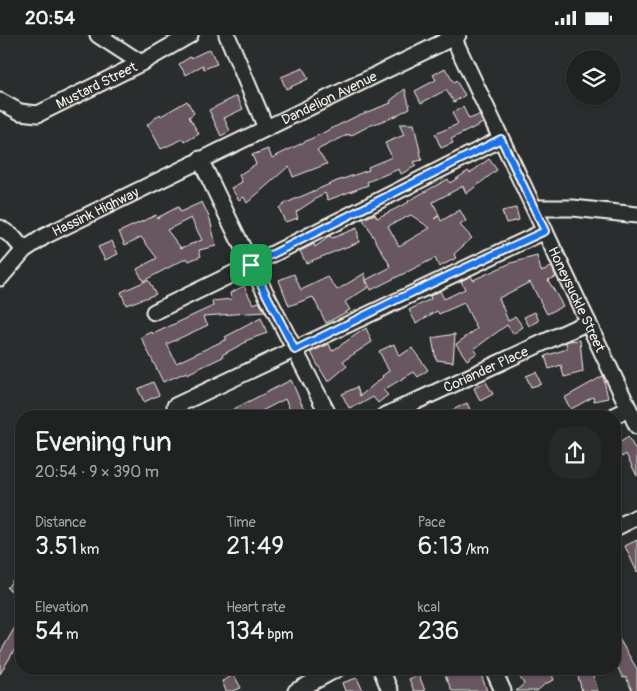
<!DOCTYPE html>
<meta charset="utf-8">
<style>
body{margin:0;font-family:Pangolin,sans-serif;background:#282a2a;color:#f1f3f6;height:100vh;display:flex;flex-direction:column;font-size:19px;white-space:nowrap}
*{box-sizing:border-box;margin:0}
p{font-size:16px;color:#a2a4a5}
.icon{flex:none;width:28px;height:28px;fill:none;stroke:currentColor;stroke-width:2;stroke-linecap:round;stroke-linejoin:round}
.map{position:relative;flex:1;overflow:hidden}
.sheet{position:absolute;left:15px;top:375px;width:606px;height:265px;display:flex;flex-direction:column;background:#202222;border-radius:20px;box-shadow:0 1px 4px #0004,0 0 0 1px #3d3f40}
.sheet>*{flex:none}
.buttons{position:absolute;left:566px;top:15px;display:grid;gap:10px}
.buttons a{display:grid;place-items:center;width:55px;height:55px;border-radius:50%;background:#202222;box-shadow:0 1px 4px #0004,0 0 0 1px #3d3f40;font-size:25px}
.pin{position:absolute;display:grid;place-items:center;width:42px;height:42px;color:#fff;margin:-21px;border-radius:10px;box-shadow:0 2px 8px #0006}
.round{display:grid;place-items:center;flex:none;width:52px;height:52px;border-radius:20px;background:#282a2a}
.head{display:flex;align-items:center;justify-content:space-between;height:85px;padding:0 20px}
h1{font-size:28px;font-weight:600;line-height:38px}
.stats{display:grid;grid-template-columns:repeat(3,1fr);gap:8px;height:85px;padding:5px 20px}
.stats div{display:grid;align-content:center}
.stats b{font-size:25px;font-weight:600}
.stats small{font-size:14px;font-weight:400}
.stats p{font-size:14px}
.status{display:flex;justify-content:space-between;align-items:center;height:35px;padding:0 25px;background:#202222;direction:ltr}
.status svg{height:14px;fill:currentColor}
.map>svg:first-child{display:block}
.building{fill:#675761;stroke:#f4f1e8;fill-rule:evenodd}
.lines{fill:none;stroke-linecap:round;stroke-linejoin:round}
.minor-casing{stroke:#f4f1e8;stroke-width:19}
.minor{stroke:#2a2d2e;stroke-width:15}
.route-casing{stroke:#fff;stroke-width:10}
.route{stroke:#1a73e8;stroke-width:6}
.labels{text-anchor:middle;stroke-width:4;stroke-linejoin:round;paint-order:stroke}
.street-label{font-size:14px;fill:#f4f1e8;stroke:#2a2d2e}
</style>
<div class="status"><b>20:54</b><svg viewBox="0 0 49 12"><path d="M0 12V9h3v3zM5 12V6h3v6zM10 12V3h3v9zM15 12V0h3v12zM26 1h20v11H26zM47 4h2v5h-2z"/></svg></div>
<div class="map">
<svg width="637" height="656" viewBox="0 0 637 656">
<rect width="100%" height="100%" fill="#2a2d2e"/>
<filter id="ink" filterUnits="userSpaceOnUse"><feTurbulence type="fractalNoise" baseFrequency=".02" numOctaves="2"/><feDisplacementMap in="SourceGraphic" scale="10" xChannelSelector="R" yChannelSelector="G"/><feConvolveMatrix kernelMatrix="1 2 1 2 8 2 1 2 1" color-interpolation-filters="sRGB"/></filter>
<g filter="url(#ink)">
<path class="building" d="M210,14L217,29L204,34L203,30L186,40L179,29L190,22L191,23Z
M303,33L308,44L286,54L281,42Z
M445,33L454,48L456,46L465,60L454,67L446,55L421,68L415,56L436,45L433,40Z
M405,54L410,73L395,81L369,91L350,101L349,99L317,115L327,129L293,142L289,131L247,168L244,162L239,165L231,153L242,147L239,140L256,129L252,120L268,114L272,123L359,80L391,68L390,66Z
M237,61L243,74L224,83L230,96L221,101L209,75Z
M187,66L194,78L189,82L199,99L185,107L183,104L161,114L152,97L147,90L160,79L161,81Z
M463,72L469,84L479,80L483,88L451,104L453,108L441,113L435,99L458,89L452,78Z
M399,89H414L422,125L413,127L416,131L401,139L399,134L367,147L368,150L328,165L325,158L296,177L298,183L285,187L279,173L286,168L337,146L369,135L368,132L392,122L385,108L404,100Z
M489,124L497,135L466,159L463,151L433,167L439,180L434,184L439,181L441,186L460,175L466,186L460,190L472,203L454,219L456,223L439,232L435,223L371,255L366,245L391,232L363,184L375,179L377,183L409,167L408,166L448,144L450,148L468,136L470,138ZM411,180L430,193L399,211L388,191Z
M202,167L210,184L216,211L199,215L201,221L189,226L187,223L143,246L137,234L157,223L141,202L125,210L119,197L156,180L157,183L178,172L180,177ZM191,183L202,205L181,213L167,195Z
M516,173L519,185L506,188L502,176Z
M357,193L359,207L306,228L300,216L314,209L315,212L330,201L332,203Z
M112,206L118,219L105,225L98,212Z
M537,221L541,236L552,232L556,242L548,245L563,271L547,279L530,247L499,263L508,286L515,281L523,292L513,299L507,290L474,314L477,318L467,325L456,309L477,294L464,268L439,279L437,276L416,288L409,275L431,264L430,261L440,256L444,264L465,254L461,246L471,241L473,245L511,228Z
M365,238L367,253L345,267L350,275L326,288L313,262L289,271L279,245L294,239L301,255L328,242L337,255Z
M148,245L156,259L126,270L121,257Z
M244,251L253,269L259,267L265,277L203,281L208,290L167,309L176,328L227,304L225,302L261,283L267,298L245,306L246,307L222,320L223,322L187,339V337L163,347L141,302L152,297L153,299L213,271L212,266L232,264L230,258Z
M535,277L539,286L529,291L524,282Z
M366,293L372,307L343,326L347,331L328,347L316,327L311,317L329,309L332,316Z
M455,299L453,327L436,325L432,303Z
M580,305L583,337L564,342L561,330L549,334L545,321L567,314L566,307L568,306Z
M394,309L399,321L412,313L428,335L418,342L414,337L383,355L388,360L378,368L373,362L359,370L358,369L349,373L342,359L357,352L360,361L383,342L382,341L389,336L379,316Z
M536,337L541,349L531,352L526,341Z
M603,341L608,363L594,366L593,362L571,374L564,363Z
M291,345L307,381H293L285,364L252,381H220Z
M153,347L159,360L144,367L138,354Z
M486,347L493,359L480,366L474,353Z
M467,368L472,379L467,381H440Z
M628,402L637,417V441L626,419L622,422L615,411Z
M637,505V537L625,511Z
M14,543L21,548V551L16,559L7,553Z
M21,582V604L0,639V618Z
M615,597L637,634V656H632L626,642L623,643L615,627Z
M442,634H479L487,656H452Z
M515,634H550L554,645L545,649L537,656H516L524,649Z
M576,634H591L598,656H582Z
M234,640L241,653L233,656H226L222,646Z
M419,640L425,656H414L409,644Z
M357,643L363,656H345L342,648Z"/>
<g class="lines">
<g class="minor-casing">
<g id="minor">
<path d="M98,0L141,28"/>
<path d="M227,0L266,93"/>
<path id="s1" d="M453,2L637,391"/>
<path id="s2" d="M0,66L20,77L38,79L141,28L190,0"/>
<path d="M200,124L251,230L329,381"/>
<path d="M535,173H573L637,180"/>
<path d="M0,193L13,202L24,215"/>
<path id="s3" d="M0,243L24,215L45,201L458,0"/>
<path d="M154,277L251,230L501,104"/>
<path d="M175,371L545,196"/>
<path id="s4" d="M384,381L588,287"/>
<path d="M614,381L629,374"/>
<path d="M615,493L637,482"/>
<path d="M381,634L390,656"/>
<path d="M493,634L503,656"/>
<path d="M296,656L337,634"/>
</g>
</g>
<use href="#minor" class="minor"/>
</g>
</g>
<g class="lines" filter="url(#ink)">
<g class="route-casing">
<path id="route" d="M501,104L545,196L398,264L295,315L251,230Z"/>
</g>
<use href="#route" class="route"/>
</g>
<g class="labels">
<g class="street-label">
<text dy="5" stroke="none"><textPath href="#s2" startOffset="106">Mustard Street</textPath></text>
<text dy="5" stroke="none"><textPath href="#s3" startOffset="378">Dandelion Avenue</textPath></text>
<text dy="5" stroke="none"><textPath href="#s3" startOffset="118">Hassink Highway</textPath></text>
<text dy="5" stroke="none"><textPath href="#s1" startOffset="290">Honeysuckle Street</textPath></text>
<text dy="5" stroke="none"><textPath href="#s4" startOffset="112">Coriander Place</textPath></text>
</g>
</g>
</svg>
<div class="buttons">
<a><svg class="icon" aria-label="layers" viewBox="0 0 24 24"><path d="M12 4l9 5-9 5-9-5zM3 14l9 5 9-5"/></svg></a>
</div>
<div class="pin" style="left:251px;top:230px;background:#1e9e55"><svg class="icon" aria-label="arrive" viewBox="0 0 24 24"><path d="M6 21V4h12l-3 4 3 4H6"/></svg></div>
<section class="sheet">
<div class="head"><div><h1>Evening run</h1><p>20:54 · 9 × 390 m</p></div><a class="round"><svg class="icon" aria-label="share" viewBox="0 0 24 24"><path d="M12 15V3M7 8l5-5 5 5M5 13v7h14v-7"/></svg></a></div>
<div class="stats">
<div><p>Distance</p><b>3.51<small> km</small></b></div>
<div><p>Time</p><b>21:49</b></div>
<div><p>Pace</p><b>6:13<small> /km</small></b></div>
</div>
<div class="stats">
<div><p>Elevation</p><b>54<small> m</small></b></div>
<div><p>Heart rate</p><b>134<small> bpm</small></b></div>
<div><p>kcal</p><b>236</b></div>
</div>
</section>
</div>
